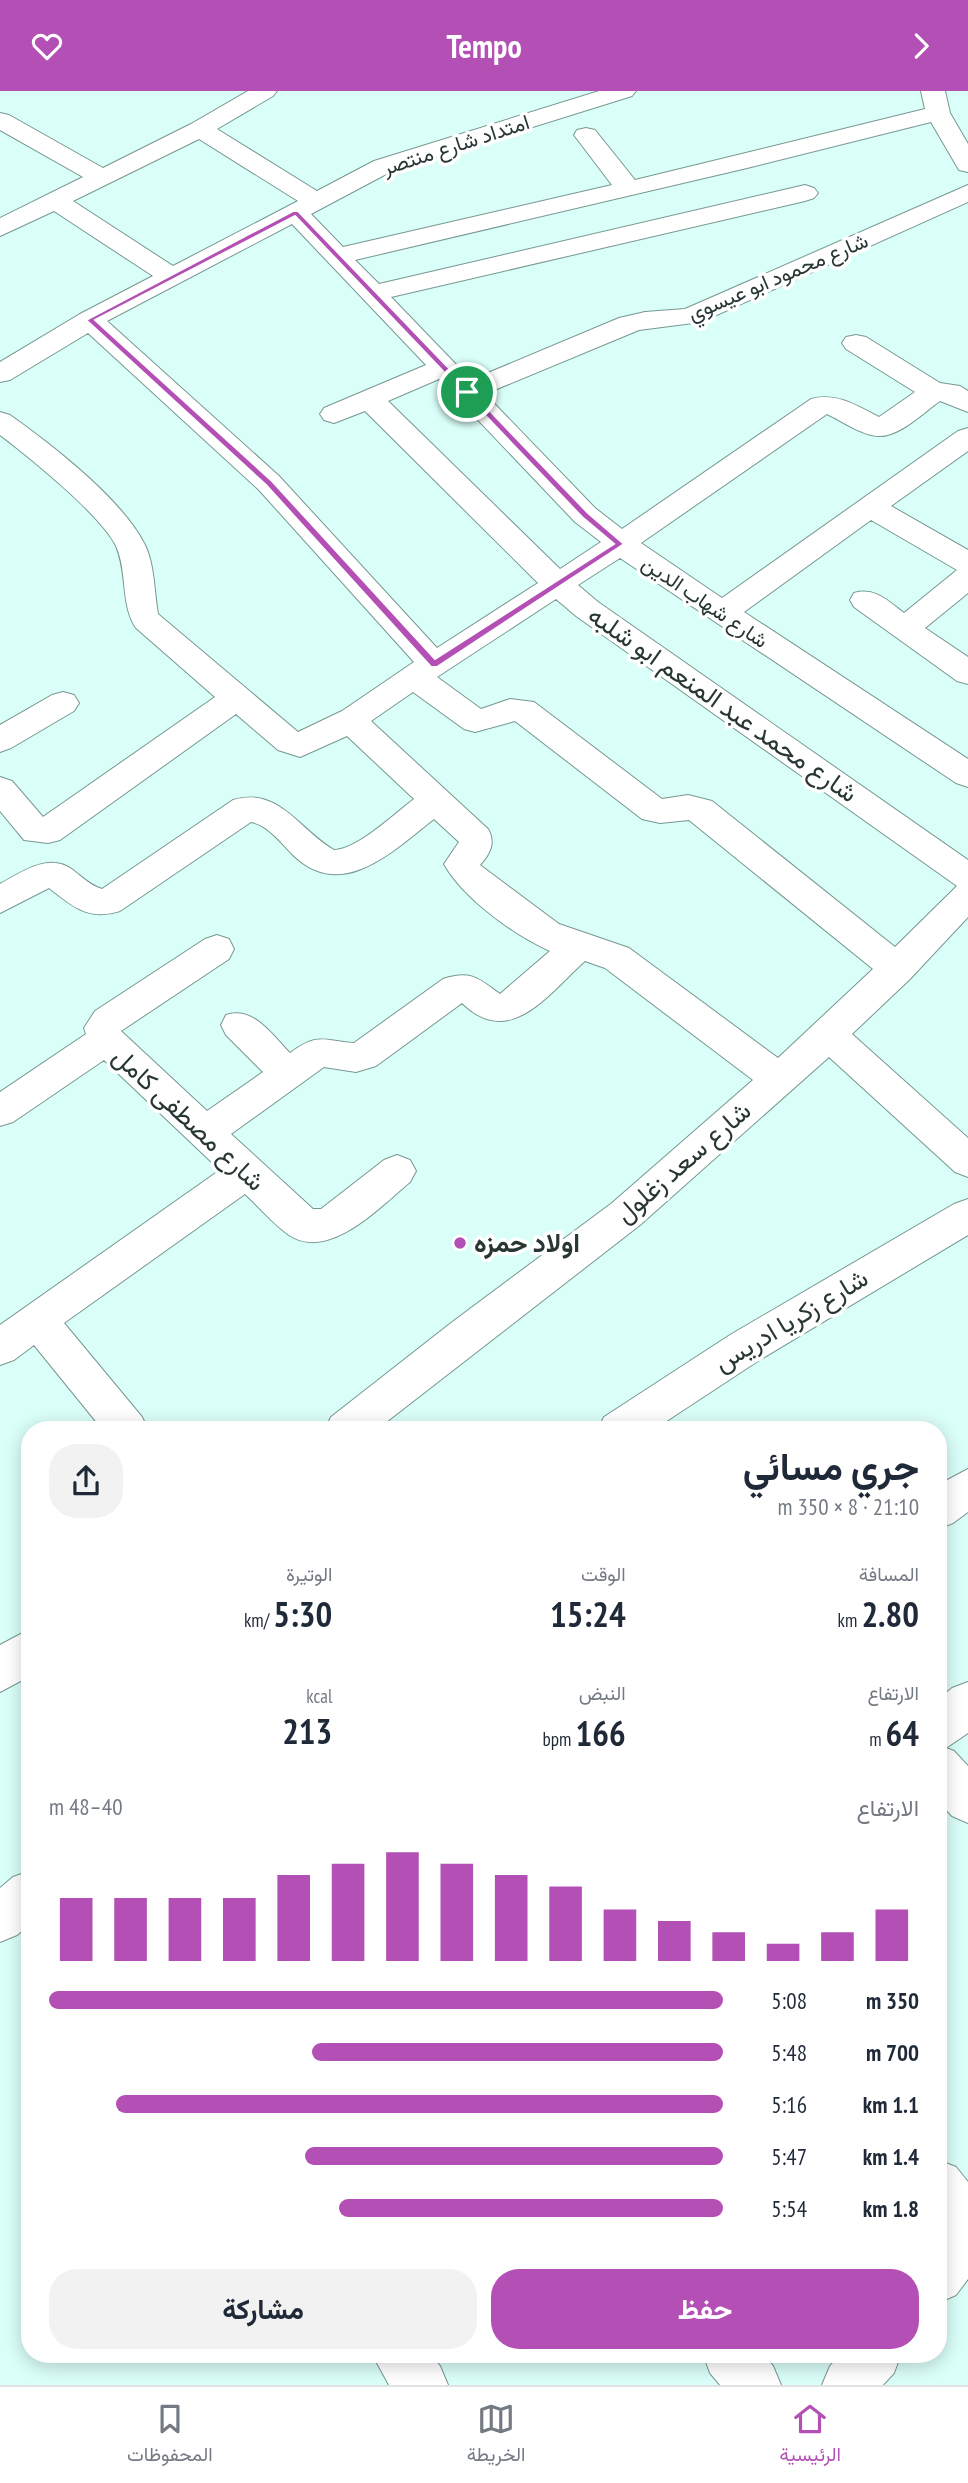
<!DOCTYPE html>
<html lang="ar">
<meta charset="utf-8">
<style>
body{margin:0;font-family:"PT Sans Narrow",Vazirmatn,sans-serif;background:#f2f2f3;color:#1f2937;direction:rtl;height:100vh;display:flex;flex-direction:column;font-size:26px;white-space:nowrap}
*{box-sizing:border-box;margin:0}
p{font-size:23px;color:#747a83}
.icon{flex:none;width:38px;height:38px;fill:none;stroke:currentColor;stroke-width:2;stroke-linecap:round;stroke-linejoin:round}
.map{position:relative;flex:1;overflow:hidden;direction:ltr}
.sheet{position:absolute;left:21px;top:1330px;width:926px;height:942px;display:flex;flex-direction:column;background:#fff;border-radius:28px;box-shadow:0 4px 18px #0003;direction:rtl}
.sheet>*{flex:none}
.pin{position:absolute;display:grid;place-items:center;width:60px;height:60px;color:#fff;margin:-30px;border:4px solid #fff;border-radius:50%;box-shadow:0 2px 7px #0007}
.round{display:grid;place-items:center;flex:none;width:74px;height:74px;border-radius:28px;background:#f2f2f3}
.summary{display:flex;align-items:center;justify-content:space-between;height:119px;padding:0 28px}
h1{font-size:38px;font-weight:700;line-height:52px}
.stats{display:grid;grid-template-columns:repeat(3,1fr);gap:10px;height:119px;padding:7px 28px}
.stats div{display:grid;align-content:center}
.stats b{font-size:35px;font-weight:700}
.stats small{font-size:19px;font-weight:400}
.stats p{font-size:19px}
.chart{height:196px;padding:14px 28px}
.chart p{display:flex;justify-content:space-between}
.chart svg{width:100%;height:126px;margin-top:7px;stroke:#b34fb5;stroke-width:6}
.primary-button{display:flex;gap:14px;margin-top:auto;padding:14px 28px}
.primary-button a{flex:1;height:80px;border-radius:28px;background:#b34fb5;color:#fff;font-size:28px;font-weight:700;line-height:80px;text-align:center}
.primary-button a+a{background:#f2f2f3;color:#1f2937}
ul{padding:0 28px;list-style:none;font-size:23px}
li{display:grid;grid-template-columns:112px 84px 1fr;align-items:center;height:52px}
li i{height:18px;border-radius:9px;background:#b34fb5}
header{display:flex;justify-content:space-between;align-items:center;height:91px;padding:0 28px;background:#b34fb5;color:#fff;font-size:32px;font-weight:700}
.tab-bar{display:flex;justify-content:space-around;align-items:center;height:98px;border-top:2px solid #e0e1e3;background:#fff;font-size:19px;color:#747a83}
.tab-bar a{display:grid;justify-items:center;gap:4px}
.tab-bar .on{color:#b34fb5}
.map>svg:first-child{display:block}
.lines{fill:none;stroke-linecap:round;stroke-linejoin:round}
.minor-casing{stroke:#769792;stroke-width:2}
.minor{fill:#fff;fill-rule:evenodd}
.route{fill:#b34fb5;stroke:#fff;stroke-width:2;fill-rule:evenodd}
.poi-dot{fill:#b34fb5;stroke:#fff;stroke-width:2.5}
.labels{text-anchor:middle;stroke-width:7;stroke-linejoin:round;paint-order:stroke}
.far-street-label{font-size:21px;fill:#283634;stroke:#fff}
.street-label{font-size:26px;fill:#283634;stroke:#fff}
.poi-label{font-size:26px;font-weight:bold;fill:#283634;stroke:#fff;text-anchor:start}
</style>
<header><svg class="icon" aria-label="forward" viewBox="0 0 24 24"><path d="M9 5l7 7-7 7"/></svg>Tempo<svg class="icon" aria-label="heart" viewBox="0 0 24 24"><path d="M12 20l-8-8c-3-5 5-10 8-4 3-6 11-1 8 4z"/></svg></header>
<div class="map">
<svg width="968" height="2294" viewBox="0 0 968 2294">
<rect width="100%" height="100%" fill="#dafef8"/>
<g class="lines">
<g class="minor-casing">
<path id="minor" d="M248,0H277L273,5L217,38L317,100L374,70L599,0H636L632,5L392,80L311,123L343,156L612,94L574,44L577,39L586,37L595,39L635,89L925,18L921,0H945L950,22L968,53V81L959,79L931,31L747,77L355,169L379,193L805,94L814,97L818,102L814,107L805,110L391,206L471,289L619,227L645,221L685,218L968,94V111L701,231L639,239L485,303L595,417L622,438L811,308C837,301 857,315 879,326L915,301L846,258L842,252L846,246L856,244L866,246L940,292L960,295L968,300V321L940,310C924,321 900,346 878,345C861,344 842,330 827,323L641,452L722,507L958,340L968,337V360L891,415L968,459V502L925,537L968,566V593L957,590L854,516L850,509L854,502C875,496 888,510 904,522L957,479L871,429L744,521L968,668V696L956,692L620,467L578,494L598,511L968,769V826L910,888L852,943L968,1047V1086L955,1081L829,966L640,1134L376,1339H325L331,1326L451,1232L612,1112L753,989L605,877L585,870C548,903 510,959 462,912L376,975L356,981L324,976L231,1043L313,1118H321L384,1069L397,1064L410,1069L416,1080L410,1091C381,1115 329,1171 289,1144C273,1133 259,1116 245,1103L64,1232L142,1326L148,1339H103L34,1254L14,1269L0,1274V1234L220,1079L104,969L13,1031L0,1035V1001L86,943L84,937L95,920L205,848L217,844L229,848L234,858L229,868L121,940L207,1020L263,981L226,944L221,934L226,924C254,915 272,944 290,962C319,941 323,950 354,952L443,888C471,879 478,887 500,903L550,860C514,844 463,807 444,773L459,751L434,728C394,759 342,812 293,764C281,752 268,734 251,731L120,820C89,830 73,816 49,797L0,822V793C22,781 49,761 73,779C82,786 91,795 102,798L233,709C279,695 300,740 334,759C358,758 394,723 414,708L347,645L300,666L278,659L236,623L60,749L48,752L24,749L0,720V686L12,690L43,726L215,606L136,537C120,513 128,482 116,455C101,424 29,366 0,344V321L10,324C52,354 122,408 145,454C155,475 154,501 158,523L298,641L342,620L414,571L259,399L88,242L10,289L0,291V271L80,223L153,185L54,120L0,145V127L83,86L0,39V22L9,24L103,77L191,33ZM199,48L298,110L173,175L73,110ZM292,133L426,274L324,317L320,323L324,329L334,332L365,320L538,492L437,557L279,385L107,230ZM439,288L575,431L601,451L560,478L388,310ZM556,508L576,525L957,795L895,856L712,710L688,704L662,708L534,611L510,608L481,618L437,586ZM413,601L464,638L475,641L515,630L642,728L660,732L689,729L873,878L778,967L629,857L559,833L480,774C490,763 496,752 488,738L371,630Z
M63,601L74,604L79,612L74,620L11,657L0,661V634L52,604Z
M968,1108V1144L758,1270L653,1339H598L604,1326L730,1244L954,1113Z
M968,1378V1421L953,1432L938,1438V1394Z
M30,1538V1585L0,1601V1554Z
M968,1591V1642L946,1657L954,1660L968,1675V1732L952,1725L938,1710V1609L952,1597Z
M30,1780V1833L17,1844L0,1851V1797L13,1786Z
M938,2069L956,2076L968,2091V2188L956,2204L938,2212V2144L941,2139L938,2135Z
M372,2263H430L440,2275L448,2294H389Z
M703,2263H763L773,2275L781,2294H720L710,2282Z
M841,2263H901L894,2282L883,2294H822L830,2275Z"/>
</g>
<use href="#minor" class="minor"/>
</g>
<path class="route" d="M293,120H298L588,422L624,453L437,576H431L266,394L86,229ZM295,125L582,426L614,453L435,568L272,390L95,229Z"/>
<circle class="poi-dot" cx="460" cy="1152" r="7"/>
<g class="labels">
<g class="far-street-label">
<text transform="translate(456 54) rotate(-18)" y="7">امتداد شارع منتصر</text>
<text transform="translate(778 186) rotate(-23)" y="7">شارع محمود ابو عيسوي</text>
<text transform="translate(705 511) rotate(34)" y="7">شارع شهاب الدين</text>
</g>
<g class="street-label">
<text transform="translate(723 613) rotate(35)" y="9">شارع محمد عبد المنعم ابو شلبه</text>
<text transform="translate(189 1028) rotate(43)" y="9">شارع مصطفى كامل</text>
<text transform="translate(683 1071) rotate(-41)" y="9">شارع سعد زغلول</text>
<text transform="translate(791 1229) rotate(-31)" y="9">شارع زكريا ادريس</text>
</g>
<g class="poi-label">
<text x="474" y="1161">اولاد حمزه</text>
</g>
</g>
</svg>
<div class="pin" style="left:467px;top:301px;background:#1e9e55"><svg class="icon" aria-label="arrive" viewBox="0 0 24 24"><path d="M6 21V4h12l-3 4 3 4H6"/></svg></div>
<section class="sheet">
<div class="summary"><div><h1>جري مسائي</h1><p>21:10 · 8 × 350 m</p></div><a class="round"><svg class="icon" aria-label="share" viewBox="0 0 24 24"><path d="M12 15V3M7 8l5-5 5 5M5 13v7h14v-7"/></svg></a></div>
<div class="stats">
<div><p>المسافة</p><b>2.80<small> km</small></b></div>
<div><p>الوقت</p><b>15:24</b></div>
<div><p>الوتيرة</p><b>5:30<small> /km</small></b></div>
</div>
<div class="stats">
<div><p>الارتفاع</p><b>64<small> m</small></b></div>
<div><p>النبض</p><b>166<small> bpm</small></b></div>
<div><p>kcal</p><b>213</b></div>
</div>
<div class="chart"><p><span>الارتفاع</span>40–48 m</p>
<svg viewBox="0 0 160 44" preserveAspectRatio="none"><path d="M5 44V22M15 44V22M25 44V22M35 44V22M45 44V14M55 44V10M65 44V6M75 44V10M85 44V14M95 44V18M105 44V26M115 44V30M125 44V34M135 44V38M145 44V34M155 44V26"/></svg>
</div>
<ul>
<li><b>350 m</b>5:08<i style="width:100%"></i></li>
<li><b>700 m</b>5:48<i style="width:61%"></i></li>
<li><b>1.1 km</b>5:16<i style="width:90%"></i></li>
<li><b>1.4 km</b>5:47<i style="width:62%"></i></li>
<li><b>1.8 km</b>5:54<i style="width:57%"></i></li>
</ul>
<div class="primary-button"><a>حفظ</a><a>مشاركة</a></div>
</section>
</div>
<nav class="tab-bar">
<a class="on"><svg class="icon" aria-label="home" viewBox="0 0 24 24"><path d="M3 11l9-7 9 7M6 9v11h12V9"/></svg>الرئيسية</a>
<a><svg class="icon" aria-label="map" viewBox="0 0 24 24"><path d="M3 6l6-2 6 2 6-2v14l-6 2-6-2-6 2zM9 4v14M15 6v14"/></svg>الخريطة</a>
<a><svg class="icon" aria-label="saved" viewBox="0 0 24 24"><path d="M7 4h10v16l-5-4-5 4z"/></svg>المحفوظات</a>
</nav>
